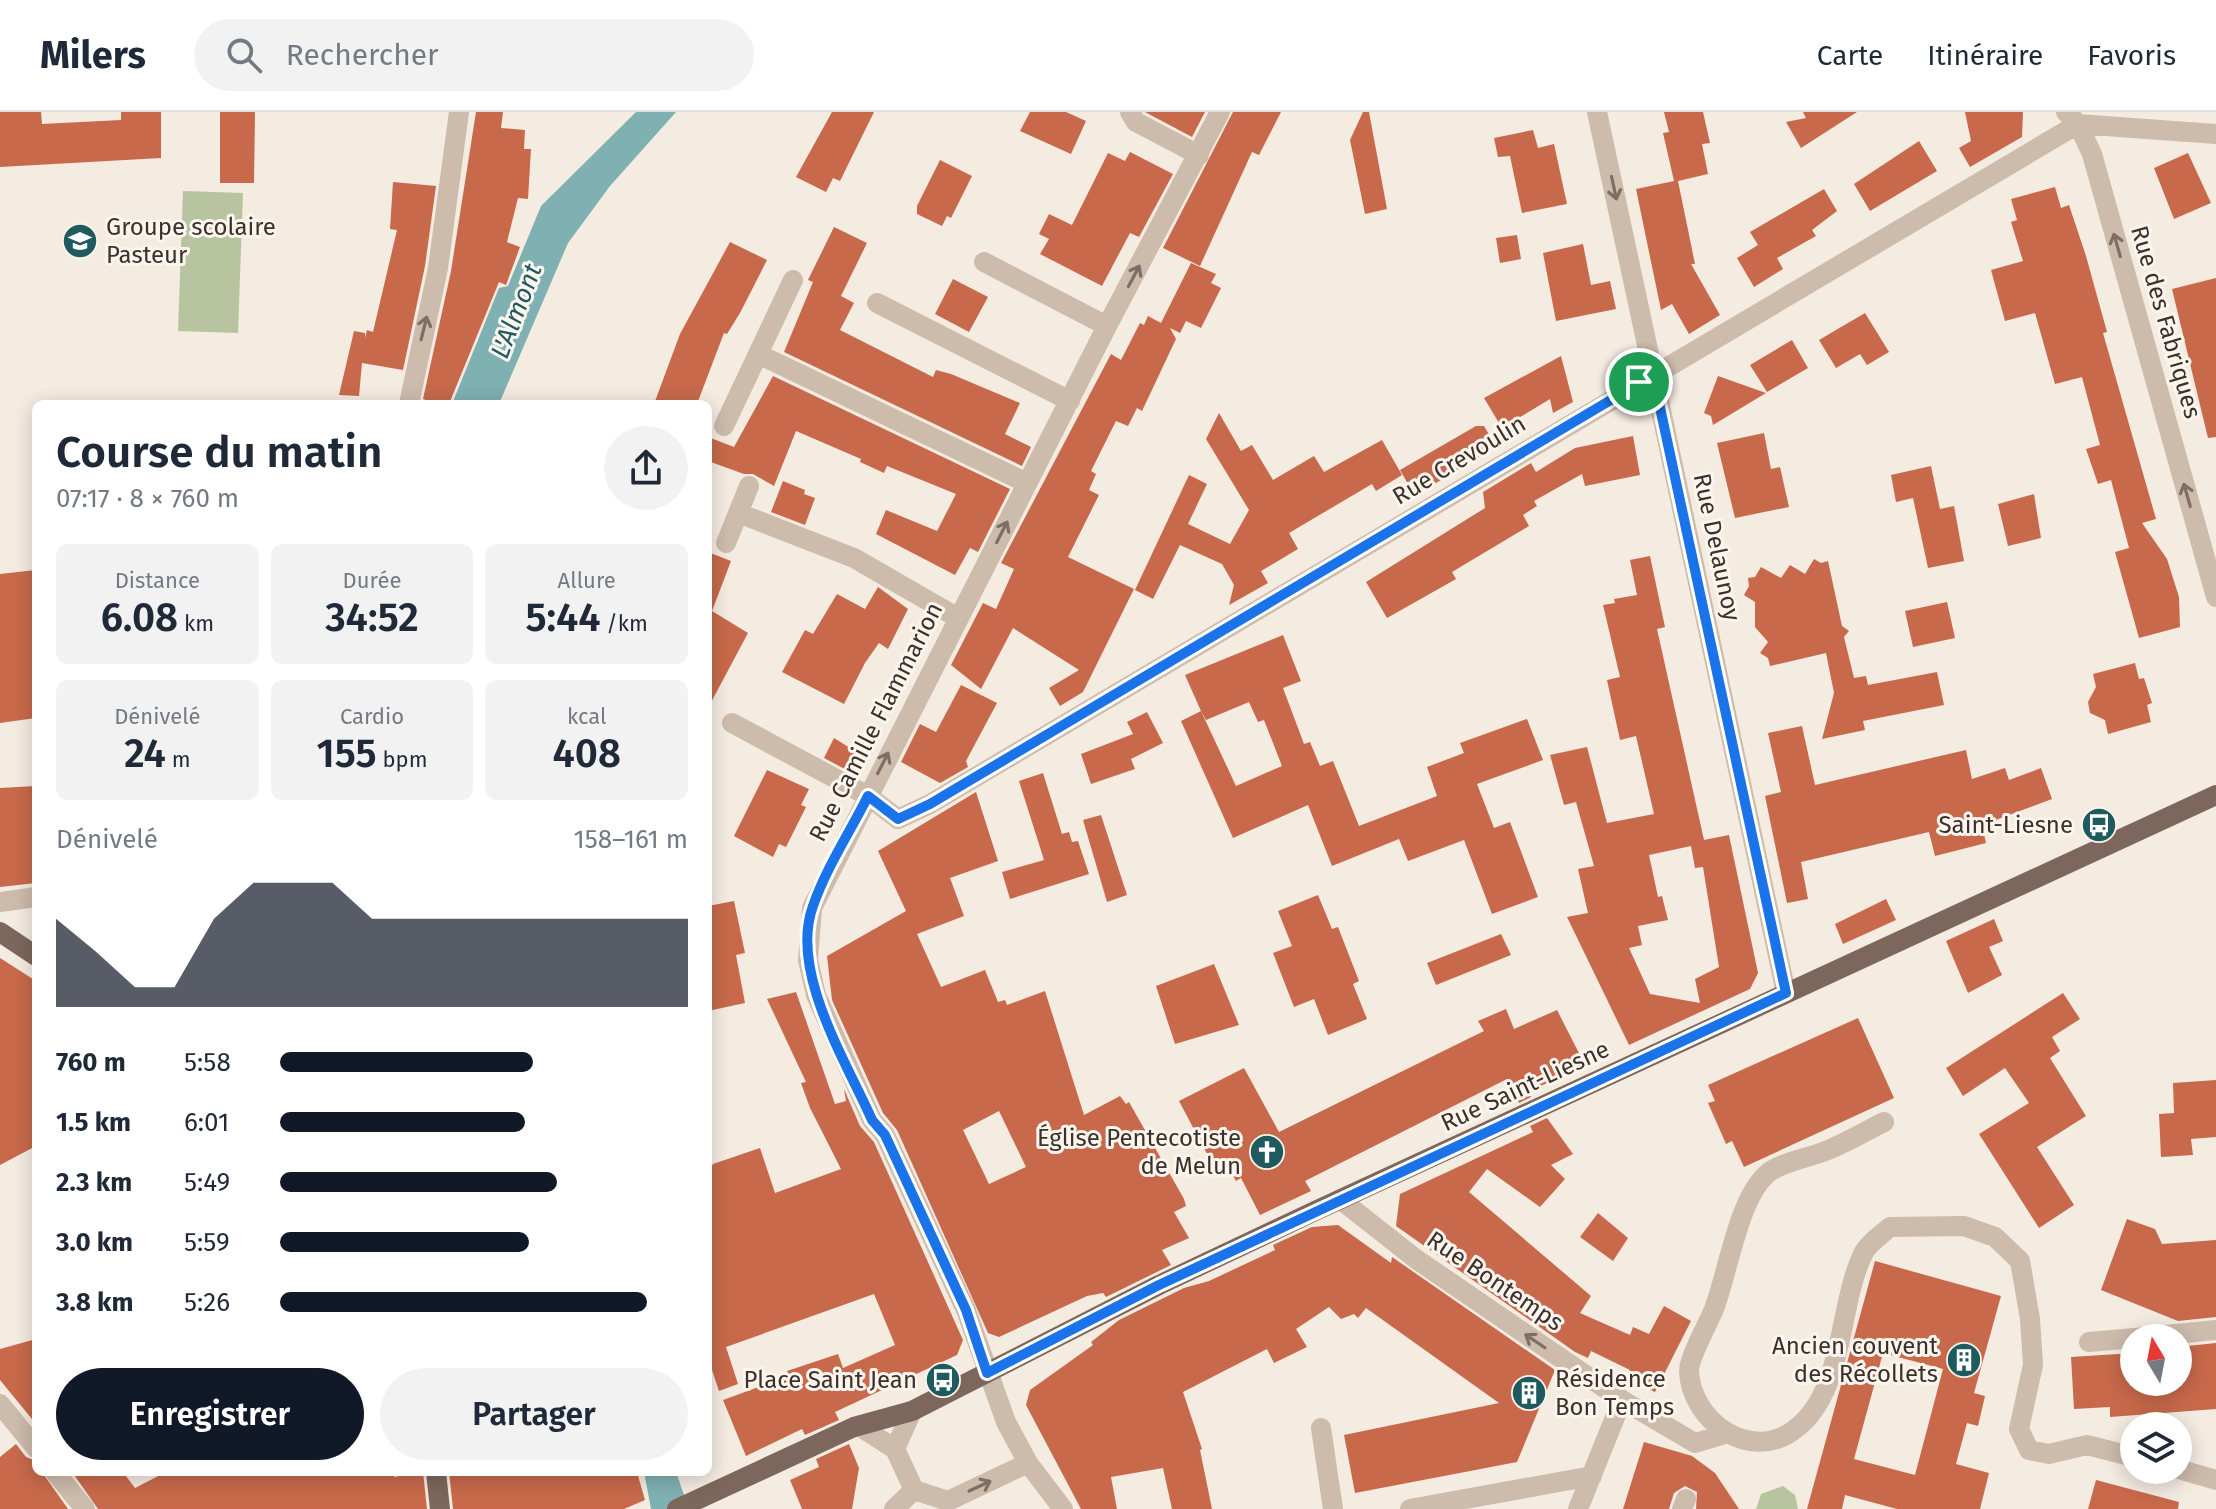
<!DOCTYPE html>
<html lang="fr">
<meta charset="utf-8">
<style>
body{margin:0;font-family:"Fira Sans",sans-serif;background:#f2f2f3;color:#1f2937;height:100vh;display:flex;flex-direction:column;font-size:30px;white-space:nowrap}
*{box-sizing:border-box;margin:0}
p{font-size:26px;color:#747a83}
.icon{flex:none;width:44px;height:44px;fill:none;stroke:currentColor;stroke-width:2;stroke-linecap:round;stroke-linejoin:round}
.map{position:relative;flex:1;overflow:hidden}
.drawer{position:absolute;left:32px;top:288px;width:680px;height:1076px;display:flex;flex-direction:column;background:#fff;border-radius:12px;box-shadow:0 4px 20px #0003}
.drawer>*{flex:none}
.needle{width:52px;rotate:350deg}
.tools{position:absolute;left:2120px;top:1212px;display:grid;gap:16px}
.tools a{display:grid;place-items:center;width:72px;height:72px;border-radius:50%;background:#fff;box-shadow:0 4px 20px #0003;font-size:40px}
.pin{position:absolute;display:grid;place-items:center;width:68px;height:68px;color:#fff;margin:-34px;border:4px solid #fff;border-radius:50%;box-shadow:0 2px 8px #0007}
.round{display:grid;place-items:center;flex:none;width:84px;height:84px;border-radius:42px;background:#f2f2f3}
.head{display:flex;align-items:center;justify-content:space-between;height:136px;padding:0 24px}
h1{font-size:44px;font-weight:600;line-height:60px}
.stats{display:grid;grid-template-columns:repeat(3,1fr);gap:12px;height:136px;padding:8px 24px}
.stats div{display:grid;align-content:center;border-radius:12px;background:#f2f2f3;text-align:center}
.stats b{font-size:40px;font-weight:600}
.stats small{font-size:22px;font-weight:400}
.stats p{font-size:22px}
.chart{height:224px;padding:16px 24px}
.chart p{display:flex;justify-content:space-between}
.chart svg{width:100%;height:144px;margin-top:8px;fill:#111827;opacity:.7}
.action{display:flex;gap:16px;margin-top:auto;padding:16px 24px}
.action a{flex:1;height:92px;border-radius:48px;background:#111827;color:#fff;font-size:32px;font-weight:600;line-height:92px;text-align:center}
.action a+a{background:#f2f2f3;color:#1f2937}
ul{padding:0 24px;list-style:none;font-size:26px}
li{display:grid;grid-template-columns:128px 96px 1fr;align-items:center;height:60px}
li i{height:20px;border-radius:10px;background:#111827}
header{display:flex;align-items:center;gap:48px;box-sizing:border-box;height:112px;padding:0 40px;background:#fff;border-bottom:2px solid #e0e1e3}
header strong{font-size:38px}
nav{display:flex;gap:44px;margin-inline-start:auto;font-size:28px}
.search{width:560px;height:72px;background:#f2f2f3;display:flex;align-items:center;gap:20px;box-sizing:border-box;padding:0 28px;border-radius:44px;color:#747a83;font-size:30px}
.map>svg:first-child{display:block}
.green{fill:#b8c4a0}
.water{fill:#7fb0b2}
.building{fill:#c8694b;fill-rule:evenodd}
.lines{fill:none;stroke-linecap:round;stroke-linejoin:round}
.minor{stroke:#cdbbac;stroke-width:20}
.major{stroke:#7d675c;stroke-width:20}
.oneway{stroke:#7d6f65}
.route-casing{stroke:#fff;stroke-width:16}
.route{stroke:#1a73e8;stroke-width:10}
.labels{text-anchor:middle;stroke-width:6;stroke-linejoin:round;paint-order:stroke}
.poi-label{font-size:24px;fill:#3b302b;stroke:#fbf5ee;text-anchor:end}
.street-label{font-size:24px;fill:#3b302b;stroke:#fbf5ee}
.water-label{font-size:26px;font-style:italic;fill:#1f5a5e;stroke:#fbf5ee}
</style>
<header>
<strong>Milers</strong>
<div class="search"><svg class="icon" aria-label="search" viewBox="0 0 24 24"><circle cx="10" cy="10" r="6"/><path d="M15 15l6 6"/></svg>Rechercher</div>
<nav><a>Carte</a><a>Itinéraire</a><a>Favoris</a></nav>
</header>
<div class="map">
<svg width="2216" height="1397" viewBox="0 0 2216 1397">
<rect width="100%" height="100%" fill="#f4ebe1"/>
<path class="green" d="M183,79L243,81L238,221L178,219Z
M1783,1374L1795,1383L1798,1397H1756L1761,1382Z"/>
<path class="water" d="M636,0H676L610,74L568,131L499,292H452L499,176L508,174L541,94Z
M644,1360H676L689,1397H651Z"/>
<path class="building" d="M0,0H41L42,12L121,8V0H161V46L0,55Z
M220,0H255L254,71H220Z
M476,0H503L501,16L525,18L524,37H531L528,87L518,86L507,130L520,135L506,173L499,170L449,292H437L423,287L451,159Z
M832,0H874L840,69L833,66L826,80L796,65Z
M1030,0H1066L1086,9L1071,42L1020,19Z
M1145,0H1205L1192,25Z
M1233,0H1281L1259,43L1252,40L1200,154L1163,136Z
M1363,0H1369L1387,97L1365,102L1350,28Z
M1664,0H1703L1710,31L1702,32L1708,62L1678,69L1695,152H1691L1720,203L1689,222L1672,192L1661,198L1636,77L1674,69L1663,21L1669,20Z
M1803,0H1857L1801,36L1786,10L1806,6Z
M1965,0H2023L2022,25L1970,55L1959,36L1971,29Z
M1533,18L1538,36L1554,32L1567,92L1522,101L1510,44L1498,45L1494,26Z
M1919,29L1937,59L1870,99L1854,72Z
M1130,40L1173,62L1139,125L1130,121L1102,174L1040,142L1049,127L1039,122L1049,102L1072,113L1108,41L1125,49Z
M2188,41L2211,91L2174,107L2154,56Z
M940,48L972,64L951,106L947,104L942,114L917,102V94Z
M393,70L436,74L425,154L403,258L362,251L359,284L339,283L354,219L365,221V226L367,218L373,220L397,118L390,117Z
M2055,75L2061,96L2069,93L2086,144L2107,220L2103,221L2156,407L2142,411L2167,447L2179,485L2180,515L2139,526L2115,440L2129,436L2111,368L2098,372L2086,337L2100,333L2082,265L2055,272L2035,201L2005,209L1991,158L2023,149L2011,110L2017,108L2011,87Z
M1824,77L1837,99L1812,118L1816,124L1777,146L1783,157L1754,175L1737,146L1758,133L1750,120Z
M834,115L867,131L841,184L854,191L840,218L933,265L936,258L951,262L1020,291L1005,322L1031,335L1022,354L784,240L813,170L808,168Z
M1517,123L1521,147L1500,151L1496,126Z
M730,130L767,148L740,201L727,222L724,221L697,292H654L680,222Z
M1583,132L1591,173L1610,169L1616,197L1556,209L1543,141Z
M1191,151L1216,162L1211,171L1221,176L1201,216L1186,209L1180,221L1170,216L1176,227L1142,299L1137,296L1128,314L1116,309L1091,359L1096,362L1089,378L1099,383L1068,445L1134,477L1083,580L1060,594L1049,576L1079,558L1013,516L981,577L951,553L983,491L996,497L1014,457L1001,451L1111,242L1121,248L1140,211L1144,213L1148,204L1161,211Z
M2216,166V325L2208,326L2172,177Z
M953,167L988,185L969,220L935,202Z
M1865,201L1889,240L1867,253L1860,242L1836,256L1819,228Z
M1792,228L1808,256L1767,280L1750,253Z
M1561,244L1573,290L1553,301L1550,287L1502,316L1484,286Z
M773,264L1010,377L978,440L970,436L955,463L876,422L886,398L937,419L956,382L887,354L884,361L860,350L861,347L796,319L774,374L753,362H744L708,349V325L734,335Z
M1718,264L1766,281L1713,313L1711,304L1704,301Z
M1219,301L1241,339L1252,333L1273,368L1314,344L1324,360L1382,328L1402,363L1376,379L1372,372L1289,421L1298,437L1261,459L1268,471L1229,493L1234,473L1222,452L1180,433L1153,487L1135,478L1189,363L1207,372L1188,412L1230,432L1249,398L1206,327Z
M1476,314H1484L1496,334L1415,384L1400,358Z
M1764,321L1771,357L1780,355L1789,395L1735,406L1717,331Z
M1633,324L1640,363L1585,374L1582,362L1534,389L1537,394L1523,403L1529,414L1452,460L1456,467L1387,506L1366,470L1485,396L1483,380L1531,351L1536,360L1575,336Z
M1931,354L1940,397L1954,394L1964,449L1928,456L1913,386L1896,390L1891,363Z
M783,369L805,378L804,382L815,386L805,413L771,400Z
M2034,382L2041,426L2008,434L1998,392Z
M708,440L731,449L712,499L748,521L708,596Z
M1650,444L1665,515L1657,517L1704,728L1729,723L1758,861L1750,877L1629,933L1567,805L1588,801L1578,757L1594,754L1576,690L1564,693L1550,643L1587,635L1607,711L1654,702L1636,624L1620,628L1607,568L1620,565L1603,493L1615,491L1614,487L1637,483L1630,448ZM1691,734L1695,756L1703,755L1719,855L1695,867L1700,891L1650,882L1629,836L1642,833L1638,814L1668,808L1662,784L1658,785L1649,743Z
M1814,447L1821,451L1828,449L1842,514L1849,519L1844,525L1854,566L1866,564L1868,573L1937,560L1944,593L1863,609L1865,618L1822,627L1834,581L1826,541L1770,554L1768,546L1760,541L1768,530L1755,515V490L1744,483L1749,474L1748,466L1755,465L1761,455L1781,466L1790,453L1805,462Z
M36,458V606L0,611V462Z
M878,475L908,497L888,537L879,531L865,551L844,592L782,560L805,518L813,522L837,482L865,497Z
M1947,490L1955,526L1913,535L1905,499Z
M1283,523L1301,569L1283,576L1304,632L1310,630L1320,654L1333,649L1359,714L1437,684L1427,655L1464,641L1460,631L1527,607L1543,648L1477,672L1494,716L1510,710L1538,785L1492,802L1464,728L1408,749L1399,727L1332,754L1308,693L1233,726L1181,609L1201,599L1185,563ZM1249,590L1258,610L1264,608L1282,654L1236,674L1201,599L1206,608Z
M2135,551L2139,567L2144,566L2152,591L2147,593L2151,610L2108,622L2105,608L2090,601L2088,590L2096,575L2093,562Z
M961,573L997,591L966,649L968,655L940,671L901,650L920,612L936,620Z
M1147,600L1163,631L1131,647L1135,657L1091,672L1081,642L1133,622L1127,610Z
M1802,614L1815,673L1966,638L1972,667L2005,656L2009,668L2041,656L2052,687L1982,713L1986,731L1935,744L1929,720L1801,750L1808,787L1787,791L1765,684L1781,680L1768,621Z
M834,626L863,644L854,662L824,646Z
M767,658L809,677L801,693L806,695L786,735L779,732L773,745L734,724Z
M1043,661L1062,722L1069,720L1072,730L1078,729L1089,762L1010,787L1002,760L1044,748L1019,669Z
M35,674L36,771L0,775V676Z
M976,680L998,749L950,766L964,804L917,822L941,875L985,858L998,890L1005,888L1007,893L1045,879L1084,1003L1120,984L1126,992L1129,990L1184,1087L1186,1094L1174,1100L1189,1126L1162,1138L1171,1153L1106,1185L1103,1181L1087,1184L999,1225L988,1221L897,1018L883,1001L832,888L827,844L906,799L878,739ZM999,999L1026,1055L989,1072L963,1018Z
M1101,703L1127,783L1107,790L1083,708Z
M1318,783L1332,817L1338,815L1359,869L1353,872L1367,907L1328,923L1314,887L1294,895L1273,841L1292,834L1278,799Z
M1886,787L1896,808L1843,832L1835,812Z
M734,789L745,841L736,843L745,891L708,899V794Z
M1994,807L2003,829L1989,835L2002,863L1968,881L1946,829Z
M1501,822L1511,843L1436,873L1427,851Z
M0,846L36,869V1034L0,1053Z
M1214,852L1239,913L1175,932L1156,874Z
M796,880L835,992L846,989L844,977L860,1014L874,1030L963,1228L957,1243L835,1300L839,1308L805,1323L802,1317L746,1344L723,1288L789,1264L787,1259L838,1242L843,1256L895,1233L874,1182L726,1235L738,1272L719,1279L708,1246V1061L713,1052L760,1036L775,1081L841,1057L810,996L801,971L806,970L767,887Z
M2063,881L2080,907L2052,925L2060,939L2050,946L2086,1004L2037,1035L2074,1093L2039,1116L1979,1022L2029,991L2005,956L1963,984L1946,956Z
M1506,897L1514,917L1557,898L1585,953L1528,980L1531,985L1519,991L1507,967L1305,1069L1311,1079L1260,1103L1241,1066L1236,1069L1226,1051L1215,1057L1179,989L1244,956L1279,1020L1484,919L1478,909Z
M1858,906L1894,986L1744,1055L1732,1029L1726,1032L1708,991L1715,989L1708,973Z
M2216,968V1025L2191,1027L2193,1043L2161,1045L2159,1002L2174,1001L2173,971Z
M1547,1006L1573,1042L1551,1053L1565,1067L1540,1095L1487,1057L1469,1080L1591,1184L1580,1201L1630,1223L1633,1215L1649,1222L1664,1194L1691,1209L1655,1280L1626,1266L1630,1258L1591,1239L1588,1246L1575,1240L1396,1114L1400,1082L1533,1020L1530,1014Z
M1598,1101L1628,1126L1613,1149L1580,1125Z
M2127,1107L2155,1117L2162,1132L2216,1128V1205L2178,1209L2101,1178Z
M1338,1113L1391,1151L1392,1145L1555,1258L1517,1350L1355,1381L1344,1323L1499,1291L1366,1196L1358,1206L1354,1202L1341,1207L1329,1195L1296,1217L1307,1235L1274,1251L1267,1237L1183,1280L1202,1337L1200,1338L1212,1397H1172L1163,1356L1111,1365L1117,1397H1081L1026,1293L1030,1278L1093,1233L1091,1230L1119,1208L1184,1176L1209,1169L1275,1138L1273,1133L1312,1115Z
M1875,1149L2001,1184L1974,1281L1985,1284L1978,1314L1967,1311L1956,1352L1989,1361L1980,1397H1897L1845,1383L1842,1397H1807ZM1883,1241L1943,1257L1915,1363L1854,1347Z
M36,1227V1312L0,1268V1237Z
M2216,1231V1297L2110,1305V1295L2074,1297L2071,1245L2134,1241V1270H2178V1235Z
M1644,1330L1692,1344L1715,1361L1739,1397H1696L1697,1380L1685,1374L1674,1381L1669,1397H1623Z
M16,1332L26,1345L36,1349V1360H42L68,1397H0V1345Z
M849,1332L859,1356L852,1397H802L790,1368L819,1355L816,1347Z
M72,1360H123L135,1376L166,1360H394V1365L423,1360L427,1397H98Z
M449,1360H637L645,1388L624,1397H453Z
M2096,1368L2179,1390L2178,1397H2088Z"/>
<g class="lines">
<path class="minor" d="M1130,0L1136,10L1199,43
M1597,0L1786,881
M2066,0L2078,12L2092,42L2216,485
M2078,12L2216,22
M984,150L1107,214
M877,191L1070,289
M758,242L1027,371
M409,292L438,156L459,0
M724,314L793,168
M738,401L854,446L958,506
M726,431L749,374
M732,611L868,684L898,707L930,692L2078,12
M0,790L36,785
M1884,1010C1864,1020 1844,1032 1823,1040C1807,1046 1779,1051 1767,1062C1738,1087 1728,1161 1714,1197C1708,1212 1689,1245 1689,1259C1691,1309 1750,1351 1794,1318C1846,1280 1837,1194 1864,1140C1869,1131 1882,1122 1890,1115L1964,1114L1995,1125L2020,1149L2030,1207L2033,1253L2019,1317L2029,1338L2049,1342L2087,1333L2134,1345
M1341,1088L1416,1147L1622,1288L1695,1331L1725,1322
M2135,1226L2216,1218
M2089,1230L2134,1226
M0,1292L36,1336
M912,1299L895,1337L914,1378L948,1389L1028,1351
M859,1314L895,1337
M1321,1316L1333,1397
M2178,1357L2216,1368
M55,1360L85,1397
M894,1397L914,1378
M1063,1397L1028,1351L1006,1310L966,1198L885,1023L872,1008L816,883L808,848L812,796L1107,214L1220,0
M1410,1397L1592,1364
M1578,1397L1622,1288
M1682,1397L1686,1387"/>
<path class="major" d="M0,820L36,844
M436,1360L440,1397
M677,1397L854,1315L912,1299L1159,1173L1315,1099L2216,683"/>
</g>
<defs><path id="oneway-shaft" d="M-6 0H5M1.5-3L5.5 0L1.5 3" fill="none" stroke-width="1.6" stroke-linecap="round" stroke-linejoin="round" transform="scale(2)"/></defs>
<g class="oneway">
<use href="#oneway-shaft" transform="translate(1614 76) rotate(78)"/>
<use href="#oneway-shaft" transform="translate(2117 133) rotate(-106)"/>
<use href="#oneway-shaft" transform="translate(1134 164) rotate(-62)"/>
<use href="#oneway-shaft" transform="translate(424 216) rotate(-76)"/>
<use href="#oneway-shaft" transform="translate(2187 383) rotate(-106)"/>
<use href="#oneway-shaft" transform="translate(1002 420) rotate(-63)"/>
<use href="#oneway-shaft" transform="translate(883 651) rotate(-63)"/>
<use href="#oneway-shaft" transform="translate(1535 1229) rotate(-146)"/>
<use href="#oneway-shaft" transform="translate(980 1374) rotate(-25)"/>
</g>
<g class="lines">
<g class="route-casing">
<path id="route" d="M1653,263L1786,881L1159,1173L987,1261L966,1198L885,1023L872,1008C846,949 789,859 813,794C826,756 850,720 868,684L898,707L930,692Z"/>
</g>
<use href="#route" class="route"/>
</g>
<defs>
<g id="school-disc" transform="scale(1.8)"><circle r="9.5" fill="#1f5a5e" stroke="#fbf5ee"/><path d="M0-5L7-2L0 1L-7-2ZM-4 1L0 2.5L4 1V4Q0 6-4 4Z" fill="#fff"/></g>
<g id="bus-disc" transform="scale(1.8)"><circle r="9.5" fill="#1f5a5e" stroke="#fbf5ee"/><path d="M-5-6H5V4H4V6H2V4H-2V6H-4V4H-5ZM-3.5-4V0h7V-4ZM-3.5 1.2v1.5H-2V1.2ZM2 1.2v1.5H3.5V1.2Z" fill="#fff"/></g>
<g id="church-disc" transform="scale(1.8)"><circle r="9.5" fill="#1f5a5e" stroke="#fbf5ee"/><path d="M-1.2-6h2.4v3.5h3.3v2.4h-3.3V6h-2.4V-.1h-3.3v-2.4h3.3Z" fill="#fff"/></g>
<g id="building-disc" transform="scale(1.8)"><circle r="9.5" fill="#1f5a5e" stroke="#fbf5ee"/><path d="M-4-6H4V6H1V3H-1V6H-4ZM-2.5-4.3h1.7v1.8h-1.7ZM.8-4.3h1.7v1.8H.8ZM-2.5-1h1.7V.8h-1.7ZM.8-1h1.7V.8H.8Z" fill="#fff"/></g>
</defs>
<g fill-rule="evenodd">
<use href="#school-disc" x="80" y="129"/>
<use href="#bus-disc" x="2099" y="713"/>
<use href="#church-disc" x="1267" y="1040"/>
<use href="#building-disc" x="1964" y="1248"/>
<use href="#bus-disc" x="943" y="1268"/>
<use href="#building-disc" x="1529" y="1281"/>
</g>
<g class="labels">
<g class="poi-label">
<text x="106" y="123" text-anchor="start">Groupe scolaire<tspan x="106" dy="28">Pasteur</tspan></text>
<text x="2073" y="721">Saint-Liesne</text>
<text x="1241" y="1034">Église Pentecotiste<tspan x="1241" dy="28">de Melun</tspan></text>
<text x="1938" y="1242">Ancien couvent<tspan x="1938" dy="28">des Récollets</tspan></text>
<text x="1555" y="1275" text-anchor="start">Résidence<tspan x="1555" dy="28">Bon Temps</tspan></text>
<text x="917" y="1276">Place Saint Jean</text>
</g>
<g class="street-label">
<text transform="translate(2166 210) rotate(74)" y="8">Rue des Fabriques</text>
<text transform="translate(1459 348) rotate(-31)" y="8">Rue Crevoulin</text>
<text transform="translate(1717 435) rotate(78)" y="8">Rue Delaunoy</text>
<text transform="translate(876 610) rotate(-63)" y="8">Rue Camille Flammarion</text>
<text transform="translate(1525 974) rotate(-25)" y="8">Rue Saint-Liesne</text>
<text transform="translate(1495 1169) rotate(34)" y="8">Rue Bontemps</text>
</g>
<g class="water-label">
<text transform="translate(516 199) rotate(-69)" y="9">L'Almont</text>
</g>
</g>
</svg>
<div class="tools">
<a><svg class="needle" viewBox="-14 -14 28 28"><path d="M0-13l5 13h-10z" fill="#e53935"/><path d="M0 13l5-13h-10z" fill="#747a83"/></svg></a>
<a><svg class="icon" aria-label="layers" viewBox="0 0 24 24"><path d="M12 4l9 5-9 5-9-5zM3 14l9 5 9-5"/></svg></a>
</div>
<div class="pin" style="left:1639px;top:270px;background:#1e9e55"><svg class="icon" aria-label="arrive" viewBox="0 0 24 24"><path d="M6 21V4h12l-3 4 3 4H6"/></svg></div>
<section class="drawer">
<div class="head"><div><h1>Course du matin</h1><p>07:17 · 8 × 760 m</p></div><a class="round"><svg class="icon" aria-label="share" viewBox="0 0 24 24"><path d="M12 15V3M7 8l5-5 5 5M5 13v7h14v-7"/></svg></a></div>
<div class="stats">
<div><p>Distance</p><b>6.08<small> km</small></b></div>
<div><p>Durée</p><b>34:52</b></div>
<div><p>Allure</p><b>5:44<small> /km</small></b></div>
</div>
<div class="stats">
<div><p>Dénivelé</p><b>24<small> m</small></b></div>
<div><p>Cardio</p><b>155<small> bpm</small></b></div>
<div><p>kcal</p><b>408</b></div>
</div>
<div class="chart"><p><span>Dénivelé</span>158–161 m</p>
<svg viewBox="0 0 160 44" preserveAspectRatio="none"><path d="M0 44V17L10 27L20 38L30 38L40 17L50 6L60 6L70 6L80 17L90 17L100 17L110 17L120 17L130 17L140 17L150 17L160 17V44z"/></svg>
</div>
<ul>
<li><b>760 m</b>5:58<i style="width:62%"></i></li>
<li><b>1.5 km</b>6:01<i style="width:60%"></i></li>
<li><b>2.3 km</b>5:49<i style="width:68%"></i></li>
<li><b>3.0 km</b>5:59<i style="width:61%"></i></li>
<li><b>3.8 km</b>5:26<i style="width:90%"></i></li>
</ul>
<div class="action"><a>Enregistrer</a><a>Partager</a></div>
</section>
</div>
